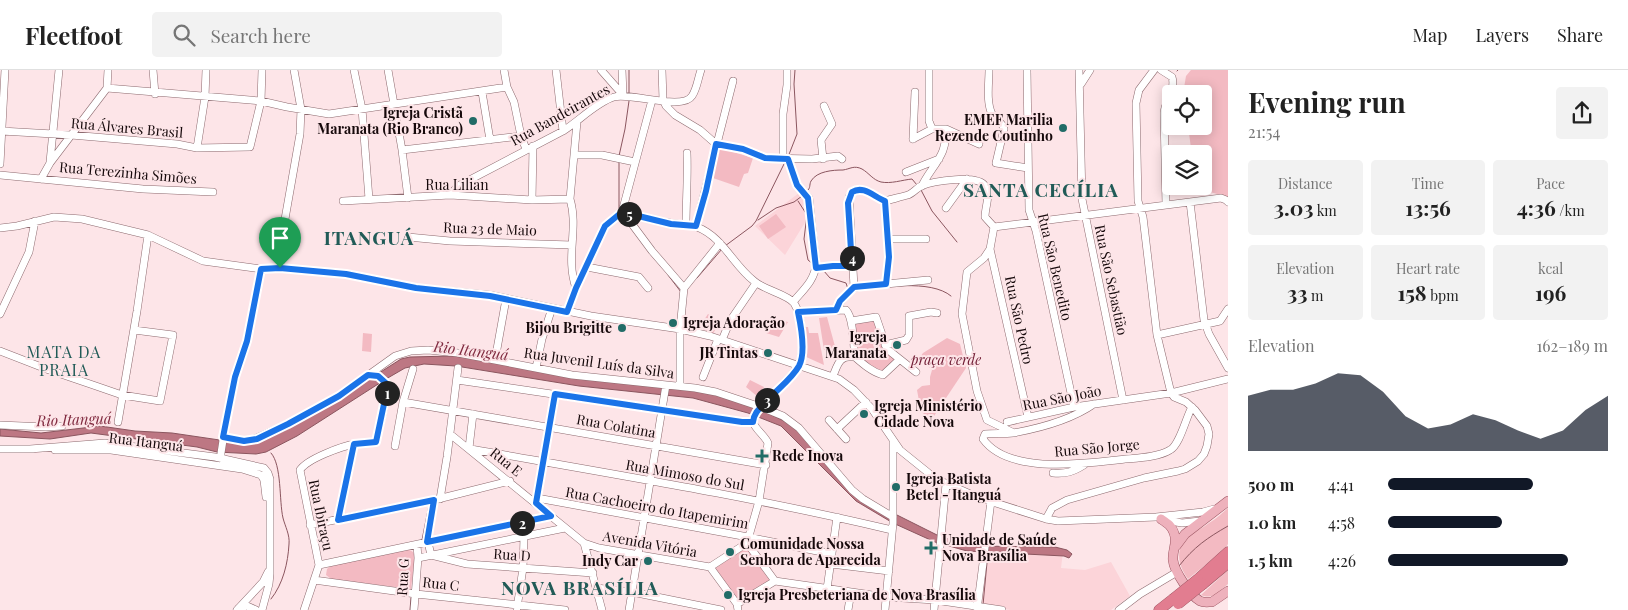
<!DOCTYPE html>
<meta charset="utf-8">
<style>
body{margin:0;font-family:"Playfair Display",serif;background:#f2f2f2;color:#222;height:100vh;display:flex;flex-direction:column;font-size:19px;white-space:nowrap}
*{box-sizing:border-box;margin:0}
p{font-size:16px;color:#767676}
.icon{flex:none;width:28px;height:28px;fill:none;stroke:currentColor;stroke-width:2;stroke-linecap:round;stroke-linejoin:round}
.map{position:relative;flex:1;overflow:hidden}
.details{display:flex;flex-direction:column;background:#fff;width:400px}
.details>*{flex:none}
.buttons{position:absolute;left:1162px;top:15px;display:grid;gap:10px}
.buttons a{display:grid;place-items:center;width:50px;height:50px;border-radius:5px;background:#fff;box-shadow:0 2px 12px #0003;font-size:25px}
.pin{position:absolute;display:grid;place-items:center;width:42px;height:42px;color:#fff;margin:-51px -21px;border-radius:50% 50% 50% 0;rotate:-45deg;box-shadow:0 0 5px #0007}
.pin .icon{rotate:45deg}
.km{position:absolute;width:25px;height:25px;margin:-12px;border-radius:50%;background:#222;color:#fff;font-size:14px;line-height:25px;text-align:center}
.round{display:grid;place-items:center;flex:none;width:52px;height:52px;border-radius:5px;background:#f2f2f2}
.summary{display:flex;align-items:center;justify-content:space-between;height:85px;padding:0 20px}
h1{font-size:28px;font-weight:700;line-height:38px}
.figures{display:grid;grid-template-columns:repeat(3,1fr);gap:8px;height:85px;padding:5px 20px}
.figures div{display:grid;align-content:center;border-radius:5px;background:#f2f2f2;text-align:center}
.figures b{font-size:21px;font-weight:700}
.figures small{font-size:14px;font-weight:400}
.figures p{font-size:14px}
.chart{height:140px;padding:10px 20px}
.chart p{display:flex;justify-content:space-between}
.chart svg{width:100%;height:90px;margin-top:5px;fill:#111827;opacity:.7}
ul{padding:0 20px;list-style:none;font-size:16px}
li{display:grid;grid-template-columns:80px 60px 1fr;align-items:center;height:38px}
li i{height:12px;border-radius:6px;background:#111827}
header{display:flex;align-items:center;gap:30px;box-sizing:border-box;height:70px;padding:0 25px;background:#fff;border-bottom:1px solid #e0e0e0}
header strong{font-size:24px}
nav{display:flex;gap:28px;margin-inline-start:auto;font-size:18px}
.search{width:350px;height:45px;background:#f2f2f2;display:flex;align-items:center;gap:12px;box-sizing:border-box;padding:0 18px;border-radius:5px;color:#767676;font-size:19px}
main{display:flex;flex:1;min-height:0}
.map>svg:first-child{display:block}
.built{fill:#fcd4d9}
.green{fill:#f3bac2}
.water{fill:#bd7783;stroke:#8b565f}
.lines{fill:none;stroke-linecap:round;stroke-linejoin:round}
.stream{stroke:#8b565f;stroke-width:1}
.minor-casing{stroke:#8d6a6f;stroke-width:8}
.major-casing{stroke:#9b5461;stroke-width:10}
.highway-casing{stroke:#9b5461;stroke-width:11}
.minor{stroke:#fff;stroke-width:7}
.major{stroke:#eeb1bc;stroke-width:9}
.highway{stroke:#e27d90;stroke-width:10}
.highway-bridge-casing{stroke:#9b5461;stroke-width:11;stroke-linecap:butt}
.highway-bridge{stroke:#e27d90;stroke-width:10}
.route-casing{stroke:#fff;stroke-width:10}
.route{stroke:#1a73e8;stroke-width:6}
.poi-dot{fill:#216c67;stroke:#fde5e8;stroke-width:2}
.labels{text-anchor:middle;stroke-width:4;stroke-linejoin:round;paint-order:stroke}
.poi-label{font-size:14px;font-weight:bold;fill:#16090b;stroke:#fde5e8;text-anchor:start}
.street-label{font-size:14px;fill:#16090b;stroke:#fde5e8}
.park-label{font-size:14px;font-style:italic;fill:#6e1931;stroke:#fde5e8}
.water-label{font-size:15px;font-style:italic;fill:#802a3f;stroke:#fde5e8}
.quarter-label{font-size:16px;letter-spacing:1px;fill:#215b57;stroke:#fde5e8}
.district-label{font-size:19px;font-weight:bold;letter-spacing:1px;fill:#215b57;stroke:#fde5e8}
</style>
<header>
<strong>Fleetfoot</strong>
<div class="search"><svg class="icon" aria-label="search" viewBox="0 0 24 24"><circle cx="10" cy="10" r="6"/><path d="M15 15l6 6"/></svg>Search here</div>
<nav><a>Map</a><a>Layers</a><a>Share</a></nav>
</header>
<main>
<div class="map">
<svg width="1228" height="540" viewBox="0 0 1228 540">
<rect width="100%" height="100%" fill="#fde5e8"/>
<path class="built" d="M799,123L803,125L805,132L802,137L808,140L809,146L785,185L755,156Z
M985,476L1063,482L1061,498L1085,500L1111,492L1130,526L1111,540H1010L979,534Z"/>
<path class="green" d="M1191,0H1228V127L1210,122L1202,116H1204V84H1190L1191,78L1188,56H1204V24H1183L1186,6Z
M720,78L753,88L748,103L744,104L739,117L713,108Z
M776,144L786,157L768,169L759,156Z
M708,244L719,252L713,264L703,259L706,253L704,250Z
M827,247L836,280H824L819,248Z
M769,248L788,252L779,267L766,263Z
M875,248L886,280L897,290L883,304L856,286L852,251Z
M803,257H808L809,263H818L824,295L804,286Z
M363,263L372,264L371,282L362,281Z
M947,268L960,274L966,298L932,349L921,342L917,320L922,316L930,315V307L932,300C928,295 923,294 918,290L923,283Z
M750,310L764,317L758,327L746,317Z
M1228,438V474L1224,480L1188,509C1178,495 1174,479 1189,466C1195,461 1203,458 1209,453C1216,449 1222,443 1228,438Z
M746,477L770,510L738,530L715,498Z
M408,479L413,482L415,486L411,519L331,509L326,505L327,499L330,496Z
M1228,500V514C1219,522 1213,530 1201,525Z"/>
<path class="water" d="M453,286L711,321L768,343L794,356L854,423L890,444L897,445L941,467L975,476L1055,477L1067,480L1072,484L1069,488L1064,486L967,481L935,472L893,453L856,431L781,356L748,343L693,328L579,316L456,296L424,294L405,298L386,309L297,366L266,382L256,384L217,382L197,377L91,363L50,369L0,366V359L41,363L100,356L135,361L172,363L240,373H250L284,361L329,335L401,289L410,287Z"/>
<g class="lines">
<path class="stream" d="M629,0V24
M1177,1L1178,0
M619,86L625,59L629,31
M788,87L797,64L794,14L795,0
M619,92V141
M921,120L932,141L957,172
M807,121C811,118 809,115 811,111C817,101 833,100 843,100C850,99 854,95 862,99C869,103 873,110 881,112C891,114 902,110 912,109L917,115
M798,131L807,145L804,169L808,190L813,194
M758,150L776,138L794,132L802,126
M725,176L752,156L756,151L785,92
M823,200L830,208L846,213L848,219
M668,205L681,222
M697,208L722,179
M856,221C880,217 931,209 951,226
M422,470L429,435
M1179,496C1194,477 1207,468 1228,456
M271,529C283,514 288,493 289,474C290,465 285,456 283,448C279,431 282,395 271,383
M983,535L988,482
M410,540L411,528"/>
<g class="minor-casing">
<path id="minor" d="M153,0L155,24
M354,0L362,39L369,129
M388,0L402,80L408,128
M504,0L507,17L514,32L521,66L526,79
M556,0L563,61
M601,0L623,25
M622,0L623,25
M662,0L663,30L666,36L675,45L700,60L716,74L743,79L765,88L812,89L838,86L842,89
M929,0V51L932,59
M989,0C989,13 986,32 992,44C995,50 1002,51 1004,59L996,93L1028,98
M1027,0L1029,140L1036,161L1074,337
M1079,0L1082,129L1123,330
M1161,0L1172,7C1176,19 1165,30 1164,43L1166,135
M1081,14L1090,0
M107,18L261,31L287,37L329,44L507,17
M107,18L108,0
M482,22L490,70
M1,61L71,65L177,74L197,78L250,77L261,31L262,0
M913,69L932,59H946L979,74
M913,69L915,22
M197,78L205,27L206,0
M402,80L521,66
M574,85H602L635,92
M783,88V44L787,15V0
M788,89L797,115L809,128L816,194C815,210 803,220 793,232
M823,89L821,70L832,54L824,36
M50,92L59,0
M0,94L5,0
M906,102L939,89
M0,105L143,119L213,122
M41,109L50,93L107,18
M922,116C929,99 952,81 943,60
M450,125L458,116L563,61C579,51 597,32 614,27C630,22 683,41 692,26C697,19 698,8 701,0
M532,130L533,76
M343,131L450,125L532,130L570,129
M885,131C892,129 901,127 908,125C913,123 917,118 921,116C933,111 978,104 985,116C991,125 985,137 985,147L994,157
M885,131L889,187L886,214
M1190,132L1204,250L1209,264L1228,298
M946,138L967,109
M622,142C638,146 654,151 671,153C679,155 689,154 697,157C723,167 733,195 754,211C764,220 787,224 794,233C802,245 804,275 801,289C797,308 750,339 753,352C755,359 765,366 768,373L759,431L747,473
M623,142L652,181L684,218
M686,155C686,131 688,107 687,83
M696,156L733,11
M994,157L1221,128L1226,130L1228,132
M994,157L990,179L1028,347
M0,158L17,156L54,147L82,149L148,165L203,191L261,199L280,198L346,204L416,218L490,225L591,246L680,259L710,266L839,309L854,320L872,339L900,380L936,409L977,427L1046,449L1058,451L1156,447L1203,442L1214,439
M408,167L450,171L572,175
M887,169H926
M990,179L984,188L967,202L962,244L977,321L987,350L1012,362
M587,197L639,207L648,218
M280,198L285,149L300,64L301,39L294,0
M816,198L833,196H852
M854,217L849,127C858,111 873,127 885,131
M854,217L928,210
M576,218C565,187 579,159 570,129L577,52
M837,240L841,231L854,217
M567,241L576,218L605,156L622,142L652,30
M798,242L846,240C854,248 853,275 855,287C863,294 872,302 883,305L899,290
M0,244L29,182L35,151
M851,251L876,247L887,279L916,302
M1157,265L1220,251L1228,239
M722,270L730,251L756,213
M885,275L906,270L909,265V246L931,242L937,243
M0,281L49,300L93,315L122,325L160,331L173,265L134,260
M495,290L506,229
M536,298L542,269L552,238
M833,306C838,294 839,285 855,287
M703,307L718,269
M457,310L742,352H753
M680,316V259L684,218L720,173
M403,332L766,395
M1094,334C1071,350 1041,358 1013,363C1003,364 994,363 985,364L983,369C1008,404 1081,394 1117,390C1132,388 1157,388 1170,380C1180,375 1186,347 1192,337
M829,350L846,369
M118,352L137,241L148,165
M1007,352L1074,337L1171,323L1228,309
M0,355L46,357L62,356
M837,359L866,332
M450,364L584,473L602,540
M223,367L244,371L252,370L288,354L339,326L395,286L411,281L428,280L458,283L572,305L695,318L716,322L761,337L783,346L799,358L852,420L863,429L893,447
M395,376L403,332L413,299
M469,378L473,344
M0,379H34
M30,379L105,373L215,387L264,398L268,403L270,409V504L269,514L262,540
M471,379C612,404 753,427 892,460
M55,380H111L242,399L261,405L264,410L266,427
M224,391L221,388V383L227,345L235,307L247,271L261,199
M1053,403C1066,404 1073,402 1084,395
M537,428L748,467L832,484
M440,429L447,387L458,298
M434,430L427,468L431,485L467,494L593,503
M536,432L555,324
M1046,449L1052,438L1067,430L1144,408L1178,401L1185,399L1198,391L1204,384L1207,376L1209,364L1207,356L1195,340L1186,332L1174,327L1171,323L1157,265L1143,147L1138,131L1136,33L1139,20L1154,0
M338,450L354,374
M1164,450L1182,453L1200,451
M310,455L434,430L510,411
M584,473L599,478L710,497
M418,488L565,458
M831,494L889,501
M319,495L551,446
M314,510L416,524L565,540
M775,511L886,527L935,530L1002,540
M596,518L632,522L721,540
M827,519L837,447
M737,534L775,511L747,473L710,497L737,534L738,540
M239,538L247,536L256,540
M517,538L523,498L524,467
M237,540L263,512L268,502
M304,540L319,495L300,400C307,389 342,376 355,374C362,373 369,373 376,372L389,315L378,306L368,305
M414,540L418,488L417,475
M629,540L666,315
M848,540L851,522
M885,540L893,453V372
M934,540L946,414
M977,540L991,431
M1119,540L1140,524L1177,502"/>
</g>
<g class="major-casing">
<path id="major" d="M1161,449C1167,453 1172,456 1174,463C1178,473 1172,480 1173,490C1174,501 1190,525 1200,531C1204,533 1208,532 1212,532L1228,521
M1176,476L1185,464L1228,431"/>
</g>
<g class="highway-casing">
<path id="highway" d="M1198,509L1228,482
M1203,514L1228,493
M1159,540L1173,529"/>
</g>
<use href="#minor" class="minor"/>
<use href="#major" class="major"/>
<use href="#highway" class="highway"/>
<g class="highway-bridge-casing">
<path id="highway-bridge" d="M1173,529L1198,509
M1178,534L1203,514"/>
</g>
<use href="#highway-bridge" class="highway-bridge"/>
</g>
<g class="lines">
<g class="route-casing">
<path id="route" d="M716,74L743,79L765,88L788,89L797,115L808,128L816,198L833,196H852L848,133L852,122C864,115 874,127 885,131L889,187L886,214L854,217L840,231L836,240L798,242C801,256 806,283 799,296C791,310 776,320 765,333C759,339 754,343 753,352H742L555,324L536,433L551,446L427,472L434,430L338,450L354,374L376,372L388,315L378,306L368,305L339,326L288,354L257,369L244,371L223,367L235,307L247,271L261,199L280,198L346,204L416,218L490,226L567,242L576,218L605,156L622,142L671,154L696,156L706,121Z"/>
</g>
<use href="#route" class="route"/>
</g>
<g class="poi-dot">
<circle cx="473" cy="51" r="5"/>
<circle cx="1063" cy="58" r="5"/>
<circle cx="673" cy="253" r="5"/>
<circle cx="622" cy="258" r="5"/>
<circle cx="897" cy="275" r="5"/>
<circle cx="768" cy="283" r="5"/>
<circle cx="864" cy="344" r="5"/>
<path d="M759.5 378.5h5v5h5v5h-5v5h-5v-5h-5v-5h5z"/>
<circle cx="896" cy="417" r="5"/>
<path d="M928.5 470.5h5v5h5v5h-5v5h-5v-5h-5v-5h5z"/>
<circle cx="730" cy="482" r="5"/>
<circle cx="648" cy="491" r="5"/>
<circle cx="728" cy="525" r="5"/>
</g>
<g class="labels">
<g class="poi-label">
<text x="463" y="48" text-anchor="end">Igreja Cristã<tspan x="463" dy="16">Maranata (Rio Branco)</tspan></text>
<text x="1053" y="55" text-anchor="end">EMEF Marilia<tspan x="1053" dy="16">Rezende Coutinho</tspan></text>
<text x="683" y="258">Igreja Adoração</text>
<text x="612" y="263" text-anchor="end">Bijou Brigitte</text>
<text x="887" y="272" text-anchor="end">Igreja<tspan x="887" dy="16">Maranata</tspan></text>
<text x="758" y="288" text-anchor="end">JR Tintas</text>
<text x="874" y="341">Igreja Ministério<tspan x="874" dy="16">Cidade Nova</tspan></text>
<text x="772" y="391">Rede Inova</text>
<text x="906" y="414">Igreja Batista<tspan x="906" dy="16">Betel - Itanguá</tspan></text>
<text x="942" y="475">Unidade de Saúde<tspan x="942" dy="16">Nova Brasília</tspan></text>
<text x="740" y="479">Comunidade Nossa<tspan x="740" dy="16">Senhora de Aparecida</tspan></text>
<text x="638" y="496" text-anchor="end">Indy Car</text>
<text x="738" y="530">Igreja Presbeteriana de Nova Brasília</text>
</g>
<g class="street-label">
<text transform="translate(560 45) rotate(-29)" y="5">Rua Bandeirantes</text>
<text transform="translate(127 58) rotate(5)" y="5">Rua Álvares Brasil</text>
<text transform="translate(128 103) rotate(5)" y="5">Rua Terezinha Simões</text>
<text x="457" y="120">Rua Lilian</text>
<text transform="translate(490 159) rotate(2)" y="5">Rua 23 de Maio</text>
<text transform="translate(1055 197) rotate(77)" y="5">Rua São Benedito</text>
<text transform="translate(1111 210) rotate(78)" y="5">Rua São Sebastião</text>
<text transform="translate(1019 250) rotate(78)" y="5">Rua São Pedro</text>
<text transform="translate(599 293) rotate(8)" y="5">Rua Juvenil Luís da Silva</text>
<text transform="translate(1062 328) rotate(-11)" y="5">Rua São João</text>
<text transform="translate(616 356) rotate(10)" y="5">Rua Colatina</text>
<text transform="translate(146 372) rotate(7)" y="5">Rua Itanguá</text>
<text transform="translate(1097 378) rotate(-5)" y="5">Rua São Jorge</text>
<text transform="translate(506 392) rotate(39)" y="5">Rua E</text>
<text transform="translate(685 405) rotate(10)" y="5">Rua Mimoso do Sul</text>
<text transform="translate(657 438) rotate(10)" y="5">Rua Cachoeiro do Itapemirim</text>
<text transform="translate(321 445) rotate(78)" y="5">Rua Ibiraçu</text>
<text transform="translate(650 474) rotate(10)" y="5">Avenida Vitória</text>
<text transform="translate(512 485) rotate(4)" y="5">Rua D</text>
<text transform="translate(403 507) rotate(-87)" y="5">Rua G</text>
<text transform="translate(441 514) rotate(6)" y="5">Rua C</text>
</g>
<g class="park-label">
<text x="946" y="295">praça verde</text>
</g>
<g class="water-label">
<text transform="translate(471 281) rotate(7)" y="5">Rio Itanguá</text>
<text transform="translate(74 350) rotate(-2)" y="5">Rio Itanguá</text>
</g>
<g class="quarter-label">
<text x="64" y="288">MATA DA<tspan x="64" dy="18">PRAIA</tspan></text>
</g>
<g class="district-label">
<text x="1041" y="127">SANTA CECÍLIA</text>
<text x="369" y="175">ITANGUÁ</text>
<text x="580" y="525">NOVA BRASÍLIA</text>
</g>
</g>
</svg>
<div class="buttons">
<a><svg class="icon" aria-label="locate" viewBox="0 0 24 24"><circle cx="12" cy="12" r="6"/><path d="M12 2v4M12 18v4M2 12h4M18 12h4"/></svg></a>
<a><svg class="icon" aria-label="layers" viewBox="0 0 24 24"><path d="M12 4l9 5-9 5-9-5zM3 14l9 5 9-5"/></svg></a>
</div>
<div class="pin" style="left:280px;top:198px;background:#1e9e55"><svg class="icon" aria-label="arrive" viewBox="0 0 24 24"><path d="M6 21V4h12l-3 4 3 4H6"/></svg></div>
<b class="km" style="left:387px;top:323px">1</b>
<b class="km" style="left:522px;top:453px">2</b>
<b class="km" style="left:767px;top:330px">3</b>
<b class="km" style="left:852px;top:188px">4</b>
<b class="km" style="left:629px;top:144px">5</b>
</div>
<section class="details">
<div class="summary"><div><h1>Evening run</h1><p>21:54</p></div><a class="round"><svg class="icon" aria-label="share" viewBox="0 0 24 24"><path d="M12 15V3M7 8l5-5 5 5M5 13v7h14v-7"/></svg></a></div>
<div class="figures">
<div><p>Distance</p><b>3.03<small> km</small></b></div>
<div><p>Time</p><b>13:56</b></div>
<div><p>Pace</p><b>4:36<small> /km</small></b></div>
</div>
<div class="figures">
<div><p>Elevation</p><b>33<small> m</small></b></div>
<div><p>Heart rate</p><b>158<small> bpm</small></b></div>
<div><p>kcal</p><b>196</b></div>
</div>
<div class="chart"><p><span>Elevation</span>162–189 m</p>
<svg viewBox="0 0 160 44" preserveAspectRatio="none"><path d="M0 44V17L10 14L20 14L30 11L40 6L50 7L60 15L70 27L80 33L90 31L100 26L110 29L120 34L130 38L140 34L150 24L160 17V44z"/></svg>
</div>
<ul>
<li><b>500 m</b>4:41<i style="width:66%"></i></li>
<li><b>1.0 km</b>4:58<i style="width:52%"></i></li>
<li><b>1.5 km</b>4:26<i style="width:82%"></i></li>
</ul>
</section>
</main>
